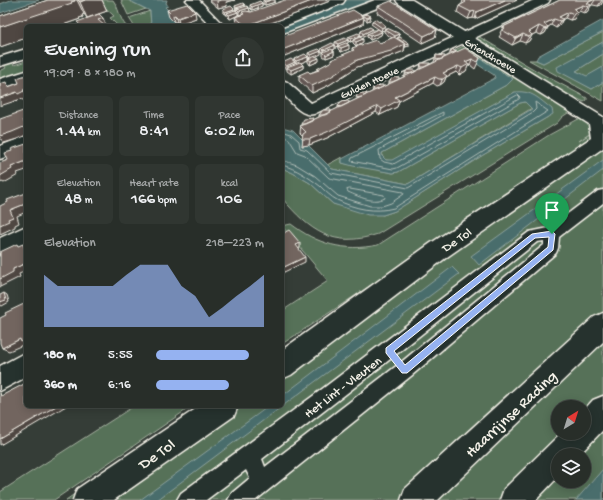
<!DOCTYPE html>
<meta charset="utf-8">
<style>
body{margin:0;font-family:"Gochi Hand",sans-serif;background:#303631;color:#f1f3f6;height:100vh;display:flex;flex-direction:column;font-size:15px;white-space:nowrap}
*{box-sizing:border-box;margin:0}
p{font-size:13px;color:#a5a8a8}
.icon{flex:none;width:22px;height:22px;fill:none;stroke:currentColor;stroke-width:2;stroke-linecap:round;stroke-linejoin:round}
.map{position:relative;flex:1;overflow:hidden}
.side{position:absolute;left:24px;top:24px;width:260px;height:384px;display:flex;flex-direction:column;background:#282e29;border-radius:6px;box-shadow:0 2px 10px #0003,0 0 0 1px #444a46}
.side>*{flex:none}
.needle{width:26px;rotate:38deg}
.tools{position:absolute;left:551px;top:400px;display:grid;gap:8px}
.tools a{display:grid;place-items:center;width:40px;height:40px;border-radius:50%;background:#282e29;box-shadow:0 2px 10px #0003,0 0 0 1px #444a46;font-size:20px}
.pin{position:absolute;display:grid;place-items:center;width:34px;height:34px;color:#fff;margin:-41px -17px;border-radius:50% 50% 50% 0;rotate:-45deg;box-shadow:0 0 4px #0007}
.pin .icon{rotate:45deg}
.round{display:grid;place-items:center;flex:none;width:42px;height:42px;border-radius:21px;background:#303631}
.summary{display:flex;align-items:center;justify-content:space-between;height:68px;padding:0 20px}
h1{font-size:22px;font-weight:600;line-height:30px}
.metrics{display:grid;grid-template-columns:repeat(3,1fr);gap:6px;height:68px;padding:4px 20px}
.metrics div{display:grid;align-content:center;border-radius:6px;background:#303631;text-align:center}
.metrics b{font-size:17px;font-weight:600}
.metrics small{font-size:11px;font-weight:400}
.metrics p{font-size:11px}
.chart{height:112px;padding:8px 20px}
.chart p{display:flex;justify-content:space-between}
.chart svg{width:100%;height:72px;margin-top:4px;fill:#95b2f1;opacity:.7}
ul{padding:0 20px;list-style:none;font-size:13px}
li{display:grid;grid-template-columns:64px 48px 1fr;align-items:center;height:30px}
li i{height:10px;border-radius:5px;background:#95b2f1}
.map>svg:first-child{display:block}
.green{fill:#567158;stroke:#a5b1a0;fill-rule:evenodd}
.water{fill:#486d6c;stroke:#8da29e}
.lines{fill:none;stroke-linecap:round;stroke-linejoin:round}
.shore{stroke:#afbcb6;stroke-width:1}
.pedestrian-casing{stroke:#f4f1e8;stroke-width:3}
.minor-casing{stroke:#f4f1e8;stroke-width:3}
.tertiary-casing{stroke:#f4f1e8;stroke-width:3}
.secondary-casing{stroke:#f4f1e8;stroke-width:3}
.pedestrian{fill:#26332d;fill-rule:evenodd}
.minor{fill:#26332d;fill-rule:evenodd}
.tertiary{fill:#26332d;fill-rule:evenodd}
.secondary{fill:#26332d;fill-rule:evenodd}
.wall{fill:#625752;stroke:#f4f1e8}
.shaded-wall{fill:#504742;stroke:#f4f1e8}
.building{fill:#72655f;stroke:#f4f1e8}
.route{fill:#95b2f1;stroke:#fff;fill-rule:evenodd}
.labels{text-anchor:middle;stroke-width:4;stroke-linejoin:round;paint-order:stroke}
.far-street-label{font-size:11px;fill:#f4f1e8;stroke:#26332d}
.street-label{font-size:13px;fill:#f4f1e8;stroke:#26332d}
.near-street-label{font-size:16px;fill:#f4f1e8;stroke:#26332d}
</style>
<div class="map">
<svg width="603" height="500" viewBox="0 0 603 500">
<rect width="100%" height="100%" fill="#353d37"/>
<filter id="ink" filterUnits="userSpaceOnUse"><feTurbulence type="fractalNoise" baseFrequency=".025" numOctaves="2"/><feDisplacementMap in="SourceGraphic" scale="8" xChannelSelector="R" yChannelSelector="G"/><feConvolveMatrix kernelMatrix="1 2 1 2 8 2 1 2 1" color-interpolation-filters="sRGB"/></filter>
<g filter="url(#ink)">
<path class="green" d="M97,0H113C119,8 119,18 126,26H118L110,18L114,16Z
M121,0H128L146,9L128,15Z
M150,11L151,26H134L129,18Z
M603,32V42L557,68L592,89L603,82V101L529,60H536L543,63Z
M476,35L542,74L587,98V100L584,102L551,86L476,40L474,38Z
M468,44L571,111L562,117L557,123L378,234C333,249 310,231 282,198V168L293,173L310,183L333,204L383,215L395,211L483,155L548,117L515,92L392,161L386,160L382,156V153L508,84L513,79L470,52L463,55L455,50Z
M603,54V67L587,77L576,71Z
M9,59L14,65L26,61V72L0,81V71L6,68L2,62Z
M525,102L532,108L408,184L332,169L327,165L342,157V163L393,173L398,172L520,103Z
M584,116L588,120L592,132L579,141L603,126V500H66L200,406H282V349L412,258L282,344V311L328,281L282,226L291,224C317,244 344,252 378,245L549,135ZM558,407H584V433H558ZM558,455H584V481H558Z
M134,406H192L54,500H0V492Z"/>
<path class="water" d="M11,0H39L0,13V4Z
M128,0H167L166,3L168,6L165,7C172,14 177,20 183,26H151L150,11Z
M348,0H376L282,37V26H277Z
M603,20V32L543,63L536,60L538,56Z
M603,42V54L576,71L587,76L603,67V82L592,89L558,71L557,67Z
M470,52L513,79L508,84L382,153V156L386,160H392L515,92C532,90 539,99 552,109L553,114L483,155L395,211L383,215H368L333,204L310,183L293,173L282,168V127L293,130L303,140L302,146L308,145L332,169L408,184L532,109L525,102L520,103L398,172L393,173L353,166L342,163V159L495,78L494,75L477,64Z
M603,160V170L479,265L471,256Z
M452,267L459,274L157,500H140L269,406H282V396Z
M603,469V500H576Z"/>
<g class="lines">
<path class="shore" d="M518,95L520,97L519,99L397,168L393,169L351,161L352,158L443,112V115L379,150L380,159L384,162L393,164Z
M282,131L291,134L299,141L300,148L307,150L331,173L408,188L533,112L536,109L535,102L548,111L394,208C375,213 355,209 337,200C331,197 325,191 320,186C308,177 297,169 282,165
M282,136L289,139L297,152L305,155L329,178L403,192L404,194L391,203L382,206H370L338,196L315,176L297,165L282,160
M350,189L384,195L385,198C373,204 360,197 348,192L347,190Z"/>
<g class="pedestrian-casing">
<path id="pedestrian" d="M603,190V203L559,237L558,248L556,253L411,376L256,500H228L232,493L250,478L246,470L206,500H177L181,493L313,396L529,232L549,228L598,191ZM544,241V245L399,364L265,467L262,459L369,376L537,242Z"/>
</g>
<g class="minor-casing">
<path id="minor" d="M186,0H199L224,26H211Z
M328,0H345L343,3L282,27L266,26L267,23Z
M375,0H392L390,3L282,44V35Z
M534,0H550L548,3L314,114C301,117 291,102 282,93V80L287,82L311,103Z
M26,49V58L0,66V57Z
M26,71V80L0,89V79Z
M26,136V149L0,159V146Z
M26,226V243L0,255V238Z
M26,352V377L0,391V366Z"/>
</g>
<g class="tertiary-casing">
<path id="tertiary" d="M396,0H412L603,117V148L447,257L291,375L282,379V350L431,243L591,138L589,124L398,3Z
M200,406H238L234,416L114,500H73L77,489Z"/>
</g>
<g class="secondary-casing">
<path id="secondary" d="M603,313V342L438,500H401L405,489L594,317Z
M603,396V430L579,455H558V477L536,500H500L504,489L561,433H584V410L593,400Z"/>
</g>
<use href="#pedestrian" class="pedestrian"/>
<use href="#minor" class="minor"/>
<use href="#tertiary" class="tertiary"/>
<use href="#secondary" class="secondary"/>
</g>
<path class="wall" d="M48,0H102L107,11L87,18L84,14L82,15L83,17L79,18L80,19L0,47V16Z
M209,0H235L226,2L227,6L218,8Z
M263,0H275V2L265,5L263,4Z
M463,0H517L475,19L473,18L468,19L457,12L459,6L462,4Z
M560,0H603V1L601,5L598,6L593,5H591L587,12L584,13L579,11L577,12L574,19L570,20L565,18L563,19L559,26L556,28L551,25L548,27L545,33L541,35L536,33L532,35L529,41L525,43L520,41L512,45L499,37L501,34L500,33L503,27Z
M330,1L263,26H239L236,24L235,17L242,15V14L239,15L238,14V15L230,19L227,16V14L226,15L223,13V9L236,11L235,6L245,5V7L249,8L250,11H248L251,12Z
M262,3V6L252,10L250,8V5Z
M378,6L437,30L435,37L422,43L377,13Z
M167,10L196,18L179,24L177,22H174L169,17Z
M363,15L370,20L367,21L364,19L363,24L282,57V37L363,17Z
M372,21L399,37L409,46L405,47L404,51L389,57L357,67L329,85L312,93L299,81V75L310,73L317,70V69L331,62V60L352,51V48L380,43L392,38L384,32V30L381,31L371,24Z
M361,31L382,32L381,35L370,40L367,37V35L363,37L361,35L360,37L363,42L356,46L353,43V41L350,42L348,40V43L347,44L349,49L341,52L338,49V47H337L335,45V49L332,50L334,51V55L326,58L323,56V52L321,51L322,48L335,45V42L348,40V37L360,34Z
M452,49L456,52L480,58L475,69L470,65L468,66L466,71L459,75L456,72L446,77L444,82L440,85L437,86L433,83L399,101L397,107L380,115L376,112L327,138L309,145L302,146L303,136L300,133L301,124L313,118V120L319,117V115L331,112L338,108V106L349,103L372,92L374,86L383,87L389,84V82L399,79L405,76V74L415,72L420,69L421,63L430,64L434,62L436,55L445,57L449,55Z
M308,53L321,54L316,56L319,61L310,65L308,62V59L310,58L308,56Z
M308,57V60L301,63L303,65V68L291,74L287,71V68L286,69L282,66V63L294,61V59Z"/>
<path class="shaded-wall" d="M74,0H77L84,14L82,15L83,17L79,18L80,19L60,26H26V38L0,47V27L71,2Z
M85,0H102L107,11L87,18L80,2Z
M222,0H235L226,2L227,6L218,8L217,1Z
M271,0H275V2L265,5V2Z
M314,0H330V1L263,26H246Z
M505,0H517L475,19L477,12Z
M593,0H595L587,12L584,13L588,7L587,3Z
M602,0H603V1L601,5L598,6Z
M262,3V6L252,10V7Z
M245,5V8L237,9L236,11V8Z
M583,5L574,19L570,20L574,14V9Z
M249,8L250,11L243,13L242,12V14L239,15V11Z
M234,9V12L227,13V14L226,15L225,12Z
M475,11L473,18L468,19L471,12Z
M195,12L196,18L179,24L178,18Z
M238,12V15L230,19L229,15Z
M569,12L565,18L560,21L559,17Z
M175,15L177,22H174L173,16Z
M371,16L370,20L367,21V18Z
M364,17L363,24L282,57V50Z
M103,18L106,25L101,26L98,20Z
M554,19L551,25L545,29L544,24Z
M563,19L559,26L556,28L560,21Z
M385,26V30L381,31L382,28Z
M539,26L536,33L532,35L529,41L525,43L529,37V32Z
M548,27L545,33L541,35L545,29Z
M373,29V33L367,34V35L363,37V34Z
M437,30L435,37L422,43L424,36Z
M382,32L381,35L370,40V36Z
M400,34L399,37L394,40L395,36Z
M523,34L520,41L512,45L516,38Z
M361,35L360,38L353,40V41L350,42L351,39Z
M363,39V42L356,46V42Z
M348,40V43L339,47L338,46L337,47L338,44Z
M409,43V46L405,47L406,44Z
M405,44L404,51L389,57L357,67L329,85L312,93V86L357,60Z
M335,45V49L324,53V50Z
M349,45V49L341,52V48Z
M321,51V54L311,59V55Z
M334,51V55L326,58V55Z
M308,57V60L296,65V61Z
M319,58V61L310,65L311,61Z
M472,59L470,65L468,66L466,71L459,75L462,68L465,62Z
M295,62V65L286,69V66Z
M303,65V68L291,74V70Z
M458,66L456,72L446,77L444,82L440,85L443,78L441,80L443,73Z
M435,77L433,83L399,101L397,107L380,115L382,109L395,97Z
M24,91L26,94V99L22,100L21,99L0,106V98L17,92Z
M378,106L376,112L327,138L309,145L310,139Z
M26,119V135L17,139L4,143L0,138V135L23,120Z
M26,161V170L17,173L18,175L4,183L2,182L0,183V176L11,167Z
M25,204L26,205V212L17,216L19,223L15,225V227L0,234V225L8,219L10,210Z
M300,243V248L296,250V245Z
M23,244L26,247V252Z
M305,257V262L282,273V268Z
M26,263V271L19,274L20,277L0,287V279L13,269Z
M4,293L7,295L9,302L2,306L0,305V302Z
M20,339H26V344H25L9,351L2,348Z
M56,406H66L0,445V439Z"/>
<path class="building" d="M48,0H74L75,1L71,2L72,3L0,27V16Z
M78,0H85L80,2Z
M263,0H271L265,2Z
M285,0H314L246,26L235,17L244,14L242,12L246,11L251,12Z
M463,0H505L477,12L475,11L471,12L459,6L466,2Z
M560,0H593L587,3L591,5L588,7L583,5L574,9L577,12L574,14L569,12L559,17L563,19L560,21L554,19L544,24L548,27L545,29L539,26L529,32L532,35L529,37L523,34L516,38L502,30L505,28L503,27Z
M260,1L262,3L252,7L250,5Z
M391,1L437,30L424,36L378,6Z
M243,3L245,5L236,8L235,6Z
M187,4L195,12L178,18L175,15L173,16L167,10Z
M231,6L234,9L225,12L223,9Z
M247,6L249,8L239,11L237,9Z
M235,10L238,12L229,15L227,13Z
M353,10L364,17L282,50V37Z
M99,14L103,18L98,20L105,26H81L77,22Z
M367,14L371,16L367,18L363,15Z
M375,19L379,22L381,21L385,26L382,28L372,21Z
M205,22L209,26H194Z
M370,27L373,29L363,34L361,31Z
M387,28L400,34L395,36L384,29Z
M378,29L382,32L370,36L367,34Z
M358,33L361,35L351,39L348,37Z
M360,37L363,39L356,42L353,40Z
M394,37L405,44L391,51L357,60L329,78L312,86L299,75L308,71L310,73L319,70L317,69L332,61L331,60L354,50L352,48L376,40L380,43Z
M400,37L409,43L406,44L397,38Z
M345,38L348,40L338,44L335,42Z
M332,43L335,45L324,50L322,48Z
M346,43L349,45L341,48L338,46Z
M465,48L480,58L478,62L472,59L465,62L469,64L462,68L458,66L443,73L447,76L443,79H439L435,77L395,97L399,100L382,109L378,106L327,132L310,139H302L303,134L306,132L300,126Z
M319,49L321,51L311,55L308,53Z
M331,49L334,51L326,55L323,52Z
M452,49L456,52L450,53Z
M305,54L308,57L296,61L294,59Z
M436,55L445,56V57L442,59L436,60Z
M316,56L319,58L311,61L308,59Z
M291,59L295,62L286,66L282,63Z
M300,62L303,65L291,70L287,67Z
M421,63H430V64L424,67H421Z
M407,70H415V72L412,73L405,74Z
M26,75V89L23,90L24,91L18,94L17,92L0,98V84L6,82L8,87L19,83L17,78Z
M392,77H399V79L392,82H389Z
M383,85V87L376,90H373L374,86Z
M358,93H367L366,95L362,97L356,98Z
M342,101H349V103L341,107L338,106Z
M26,110V119L23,120L26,126L12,132L0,136V119Z
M323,110H331V112L325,115H319Z
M313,118L312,121L305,124H301L304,119Z
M26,144V161L11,167L12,169L0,176V163L8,160L5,153L12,151L11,149Z
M26,193V206L25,204L10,210L13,217L8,219L9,221L0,225V206L8,202L7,200Z
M289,230L300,243L296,245L305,257L282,268V234Z
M17,244L18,246L23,244L26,252V263L13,269V272L0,279V252Z
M4,293L6,300L0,302V295Z
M26,303V339L21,342L20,339L2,348L0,343V318L6,315L5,313Z
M26,383V406H56L0,439V393L1,396Z"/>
</g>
<path class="route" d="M552,231L555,234L553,250L407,373H402L386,353V348L532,234ZM549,237L548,247L405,365L394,351L535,238Z"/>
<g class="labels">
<g class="far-street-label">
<text transform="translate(491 55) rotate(31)" y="4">Griendhoeve</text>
<text transform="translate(369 82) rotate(-25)" y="4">Gulden Hoeve</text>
</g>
<g class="street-label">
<text transform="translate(456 239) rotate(-34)" y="5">De Tol</text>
<text transform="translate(342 386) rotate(-37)" y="5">Het Lint - Vleuten</text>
</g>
<g class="near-street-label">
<text transform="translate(510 413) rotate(-43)" y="6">Haarrijnse Rading</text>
<text transform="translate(156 453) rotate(-35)" y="6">De Tol</text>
</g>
</g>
</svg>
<div class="tools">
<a><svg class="needle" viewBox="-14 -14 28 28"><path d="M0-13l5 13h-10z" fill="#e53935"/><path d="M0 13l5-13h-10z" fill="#a5a8a8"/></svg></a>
<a><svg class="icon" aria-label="layers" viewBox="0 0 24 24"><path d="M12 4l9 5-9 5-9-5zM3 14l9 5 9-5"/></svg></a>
</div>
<div class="pin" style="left:552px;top:234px;background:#1e9e55"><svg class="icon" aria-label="arrive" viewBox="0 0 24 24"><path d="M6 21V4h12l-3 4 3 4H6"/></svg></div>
<section class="side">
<div class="summary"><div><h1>Evening run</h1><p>19:09 · 8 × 180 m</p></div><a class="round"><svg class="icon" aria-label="share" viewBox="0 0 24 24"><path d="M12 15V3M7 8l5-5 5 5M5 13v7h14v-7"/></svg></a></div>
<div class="metrics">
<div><p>Distance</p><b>1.44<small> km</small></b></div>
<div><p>Time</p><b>8:41</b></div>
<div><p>Pace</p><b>6:02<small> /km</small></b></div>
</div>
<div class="metrics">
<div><p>Elevation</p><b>48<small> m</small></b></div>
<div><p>Heart rate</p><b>166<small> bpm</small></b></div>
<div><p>kcal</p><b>106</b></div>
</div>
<div class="chart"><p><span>Elevation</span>218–223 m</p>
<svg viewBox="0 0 160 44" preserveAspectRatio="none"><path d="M0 44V12L10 19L20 19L30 19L40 19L50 19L60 12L70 6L80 6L90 6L100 19L110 25L120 38L130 32L140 25L150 19L160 12V44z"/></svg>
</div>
<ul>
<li><b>180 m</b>5:55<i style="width:86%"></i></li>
<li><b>360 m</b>6:16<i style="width:68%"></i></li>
</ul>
</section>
</div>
